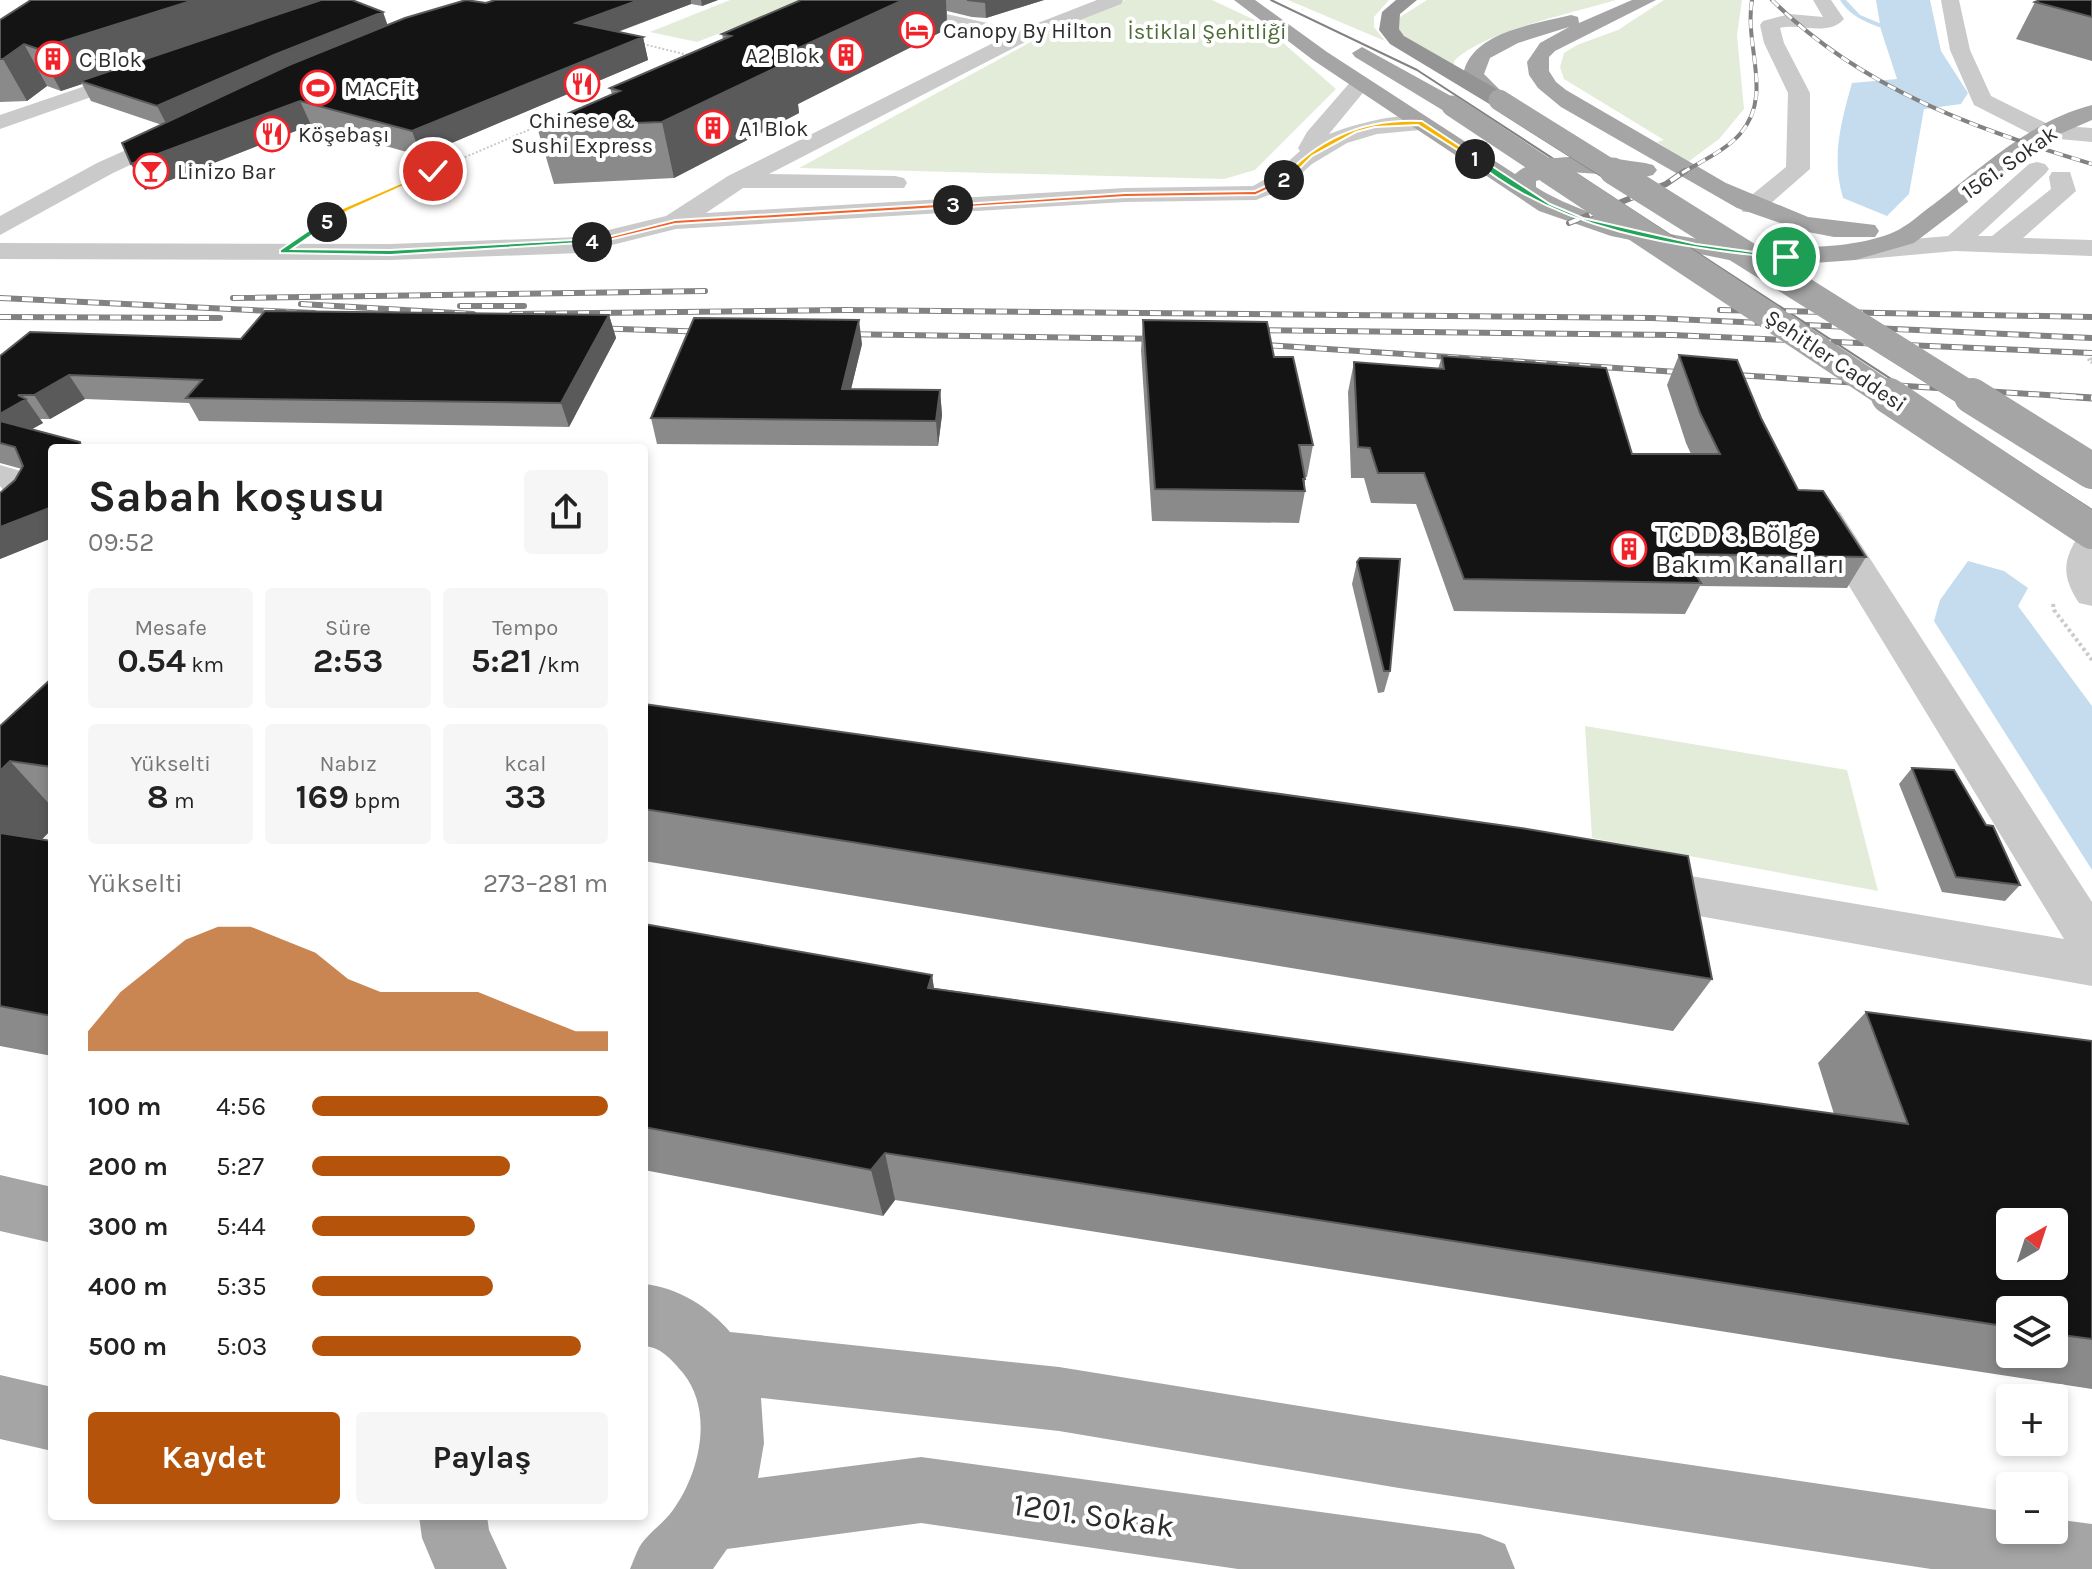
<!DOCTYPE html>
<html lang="tr">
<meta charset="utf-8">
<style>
body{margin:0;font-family:Karla,sans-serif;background:#f6f6f6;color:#222;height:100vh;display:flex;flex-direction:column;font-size:30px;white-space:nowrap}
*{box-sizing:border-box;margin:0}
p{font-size:26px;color:#767676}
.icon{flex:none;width:44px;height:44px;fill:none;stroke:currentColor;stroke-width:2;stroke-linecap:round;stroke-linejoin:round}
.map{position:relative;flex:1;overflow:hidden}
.drawer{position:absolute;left:48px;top:444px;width:600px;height:1076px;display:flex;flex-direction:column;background:#fff;border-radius:8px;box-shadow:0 4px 12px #0003}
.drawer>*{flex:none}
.needle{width:52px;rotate:39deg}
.buttons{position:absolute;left:1996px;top:1208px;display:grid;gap:16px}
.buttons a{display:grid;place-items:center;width:72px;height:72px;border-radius:8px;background:#fff;box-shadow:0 4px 12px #0003;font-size:40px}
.pin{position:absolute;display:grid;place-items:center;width:68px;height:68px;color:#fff;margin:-34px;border:4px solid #fff;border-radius:50%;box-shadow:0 2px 8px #0007}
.km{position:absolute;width:40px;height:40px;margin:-20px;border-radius:50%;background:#222;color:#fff;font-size:22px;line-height:40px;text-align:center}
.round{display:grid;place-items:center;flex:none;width:84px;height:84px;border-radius:8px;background:#f6f6f6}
.headline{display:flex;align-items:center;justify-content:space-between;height:136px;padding:0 40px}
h1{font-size:44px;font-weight:700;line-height:60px}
.figures{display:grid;grid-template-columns:repeat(3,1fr);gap:12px;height:136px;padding:8px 40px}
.figures div{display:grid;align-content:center;border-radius:8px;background:#f6f6f6;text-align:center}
.figures b{font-size:34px;font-weight:700}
.figures small{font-size:22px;font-weight:400}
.figures p{font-size:22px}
.chart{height:224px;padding:16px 40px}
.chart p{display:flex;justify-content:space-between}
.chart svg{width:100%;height:144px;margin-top:8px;fill:#b45309;opacity:.7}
.primary-button{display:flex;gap:16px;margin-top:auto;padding:16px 40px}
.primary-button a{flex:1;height:92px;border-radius:8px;background:#b45309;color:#fff;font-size:32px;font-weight:700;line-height:92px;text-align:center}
.primary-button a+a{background:#f6f6f6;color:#222}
ul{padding:0 40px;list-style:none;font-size:26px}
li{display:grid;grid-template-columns:128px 96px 1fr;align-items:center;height:60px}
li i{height:20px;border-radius:10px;background:#b45309}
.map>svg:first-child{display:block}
.green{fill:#e3ecd9}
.water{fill:#c4dced}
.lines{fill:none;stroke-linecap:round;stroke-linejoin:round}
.stream{fill:#c4dced;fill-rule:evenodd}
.path-far2{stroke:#cacaca;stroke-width:2;stroke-dasharray:2 2;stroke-linecap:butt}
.path-far1{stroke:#cacaca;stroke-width:3;stroke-dasharray:2 2;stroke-linecap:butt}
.path{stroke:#cacaca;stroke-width:4;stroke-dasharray:3 3;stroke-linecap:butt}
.minor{fill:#cacaca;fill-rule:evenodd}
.major{fill:#a5a5a5;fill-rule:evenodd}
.highway{fill:#949494;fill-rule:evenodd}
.tram{stroke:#828282;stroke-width:2}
.rail-far2-casing{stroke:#828282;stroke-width:4}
.rail-far1-casing{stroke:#828282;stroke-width:6}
.rail-casing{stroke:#828282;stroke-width:7}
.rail-far2{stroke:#fff;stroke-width:3;stroke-dasharray:9;stroke-linecap:butt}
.rail-far1{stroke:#fff;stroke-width:4;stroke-dasharray:11;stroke-linecap:butt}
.rail{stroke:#fff;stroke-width:5;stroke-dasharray:15;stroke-linecap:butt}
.major-bridge-far2{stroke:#a5a5a5;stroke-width:21}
.major-bridge-far1{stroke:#a5a5a5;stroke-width:27}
.major-bridge{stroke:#a5a5a5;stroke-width:36}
.wall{fill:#8a8a8a;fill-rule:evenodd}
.shaded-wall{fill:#5a5a5a}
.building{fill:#141414;stroke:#5a5a5a;stroke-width:2;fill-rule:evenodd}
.split-1{fill:#22a559;stroke:#fff;stroke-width:2}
.split-2{fill:#f5b400;stroke:#fff;stroke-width:2}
.split-3{fill:#f0652b;stroke:#fff;stroke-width:2}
.split-4{fill:#f0652b;stroke:#fff;stroke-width:2}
.split-5{fill:#22a559;stroke:#fff;stroke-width:2}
.split-6{fill:#f5b400;stroke:#fff;stroke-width:2}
.labels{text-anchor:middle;stroke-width:8;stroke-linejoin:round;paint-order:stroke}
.far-poi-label{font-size:22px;fill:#2d2d2d;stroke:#fff;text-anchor:start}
.far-park-label{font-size:22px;fill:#4e6c38;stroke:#fff}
.far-street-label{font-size:22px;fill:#2d2d2d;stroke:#fff}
.poi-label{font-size:26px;fill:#2d2d2d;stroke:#fff;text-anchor:start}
.near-street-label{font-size:32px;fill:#2d2d2d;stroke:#fff}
</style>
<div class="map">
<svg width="2092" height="1569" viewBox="0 0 2092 1569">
<rect width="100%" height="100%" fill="#fff"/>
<path class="green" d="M730,0H805L697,42L650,32Z
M1125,0H1212L1259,22L1336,89L1255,170L1224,179L799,168L1051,31Z
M1288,0H1389L1374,17V27L1385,41Z
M1427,0H1616C1573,13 1484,31 1454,61V68L1410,43L1398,28L1400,17Z
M1664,0H1742L1737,35L1744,109L1719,139L1688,162L1657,142L1664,140L1564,79L1560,67L1564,53L1577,45L1618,30Z
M1585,726L1847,770L1878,891L1592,838Z"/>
<path class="water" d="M1876,0H1930L1941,51L1968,93L1961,104L1924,109L1909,194L1887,216L1843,198C1831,158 1841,122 1852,83L1897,79L1881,30Z
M1968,561L2004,571L2028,588L2018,606L2092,706V870L1934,621L1940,600Z"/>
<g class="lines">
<path class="stream" d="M1840,0H1846L1860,15L1896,30L1891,31C1871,24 1852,19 1840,0Z"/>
<path class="path-far2" d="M639,43L692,56
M428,173L615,93"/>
<path class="path-far1" d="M329,221L345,209L433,171
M2092,359H2088L2092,363"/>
<path class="path" d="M2053,604L2054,610L2092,660"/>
<path class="minor" d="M846,0H881L1020,30L1097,0H1123L1121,4L1029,40L769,174L895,176L904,178L907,183L904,188H743L706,213L1125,188L1253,186L1274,174L1300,151L1298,148L1307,132L1353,79L1360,77L1371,83L1329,134C1349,126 1417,105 1431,123L1420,130L1377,134L1347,143L1312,164L1284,189L1256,200L1125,202L676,229L580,253L390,260L0,259V243L390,244L580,237L666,216L728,176L1003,38L855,6Z
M1813,0H1831L1844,19C1828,37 1801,23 1780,28L1784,43L1810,93V169L1761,212H1743L1739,207L1743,202L1786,167L1788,93L1764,43L1760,25L1763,21L1790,14L1823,17Z
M1941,0H1959L1970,50L1991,96L2050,125L2092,128V142L2037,137L1974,105L1950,50Z
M144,66L151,68L154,72L151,76L0,129V115Z
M182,125L190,127L193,132L190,137L113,173L0,235V216L97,163Z
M2037,162L2045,164L2049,169L2045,174L1978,236H1992L2051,189L2049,177L2052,172H2070L2076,191L2023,238L2092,240V256L1955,251L1855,260L1846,258L1842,252L1846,246L1855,244L1948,236L2029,164Z
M0,465L31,474L38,491C28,508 20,517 0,522V496L4,491L0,486Z
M1827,509L1840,512L1845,520L2092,902V986L1637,905L1620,899L1613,886L1620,873L1637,867L2064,939L1809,520L1814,512Z
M2092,532V606L2079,603C2062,577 2062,561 2079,535Z"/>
<path class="major" d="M1234,0H1255L1327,52L1515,174C1545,148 1609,158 1645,163L1653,165L1657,170L1653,175L1645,177L1569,172L1536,181V187C1610,235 1812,268 1894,232C1908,226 1921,213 1934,204C1982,167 2032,120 2092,105V120L2053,137L1914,243L1855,260L1786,265L1734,261L1611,236L1539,211L1313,60Z
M1632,0H1656L1555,51L1549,57V71L1556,82L1566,90L1726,183L1808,217L1875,225L1879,231L1875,237H1834L1803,231L1737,208L1561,107L1538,88L1529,75L1527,62L1540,43L1569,27L1518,43L1490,58L1484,74L1510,100L1507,105H1491L1463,76C1469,32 1535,24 1571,15L1578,17L1579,23Z
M1362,47L1460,101L1463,106L1452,113L1444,111L1355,57L1352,53Z
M0,1175L52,1187V1243L0,1231Z
M644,1284C677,1287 709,1307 730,1332L1059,1367L1399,1422L2010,1512V1530H2054V1519L2092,1524V1569H1931L1399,1488L1059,1431L761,1398L764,1443L758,1478L921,1457L1480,1534L1505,1544L1515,1569H1238L921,1523L727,1549L713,1569H630C633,1562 636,1553 640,1546C648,1533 664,1523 673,1510C700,1473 714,1411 683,1373C672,1360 661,1347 644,1346Z
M0,1375L52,1387V1451L0,1439Z
M419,1516H487L489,1530L507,1569H435L422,1538Z"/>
<path class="highway" d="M1396,0H1417L1400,14L1399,29L1404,36L1507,95L1510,100L1507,105H1491L1390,44L1379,30L1382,12Z"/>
<path class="tram" d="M1271,0L1417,70L2092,510
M1502,113L2092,487"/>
<g class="rail-far2-casing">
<path id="rail-far2" d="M1772,0C1860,88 1975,129 2092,164
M1682,173C1700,162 1726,150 1740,134C1774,95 1744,47 1752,0"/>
</g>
<g class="rail-far1-casing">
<path id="rail-far1" d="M1569,223L1666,184L1685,171
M0,298L314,313
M233,298L705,291
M301,304L473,314
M460,306H524
M1720,310L2092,317
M512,314L845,310L1652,318L2092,338
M0,317L220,318
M590,328L710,332
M1248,330L1672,335L2092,353
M838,334L1162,339
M1250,344L1693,373
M1721,374L2092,398"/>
</g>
<g class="rail-casing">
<path id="rail" d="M2061,396L2092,398"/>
</g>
<use href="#rail-far2" class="rail-far2"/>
<use href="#rail-far1" class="rail-far1"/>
<use href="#rail" class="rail"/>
<path class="major-bridge-far2" d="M1499,100L1616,173
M1452,106L1553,173"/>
<path class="major-bridge-far1" d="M1550,171L1892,398
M1613,171L1975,398"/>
<path class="major-bridge" d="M1889,396L2092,531
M1972,396L2092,471"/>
</g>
<path class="wall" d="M31,0H318L383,12L388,26L495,0H718L702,6L691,4L618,32L643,37L648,60L421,156L311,125L145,190L162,125L91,101L82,84L61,91L47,86L27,101L0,102V20Z
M801,0H1044L986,18L972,17L947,11V29L798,104L799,113L674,178L554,184L537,127L612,94L610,88L723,39L722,34Z
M2092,0V61L2016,39L2035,2Z
M609,315L616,338L569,427L199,421L189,403L85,399L50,419H40L43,423L32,429L80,442L84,448H52V538L0,559V493L15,480L22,469L0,463V356Z
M1143,320L1274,357L1313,445L1307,477H1305V491L1299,523L1152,521L1141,350Z
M862,344L851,389L940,390L942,415L938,446L657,444L651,418Z
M1679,355L1761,418L1798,490L1866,557L1847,588L1700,586L1685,614L1454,611L1416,504L1371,503L1364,478H1351L1348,392L1354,362L1438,369L1442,356L1632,454H1691L1686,443L1667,385Z
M1357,562L1390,671L1384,692L1378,693L1352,584Z
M52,678V829L42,839L52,841V1056L0,1046V726Z
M644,704L1712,979L1673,1031L644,861Z
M1912,768L2020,885L2005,901L1942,892L1899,784Z
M644,924L932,975L934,988L1834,1114L1818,1063L1866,1012L2092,1041V1389L1890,1358L895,1200L883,1216L644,1170ZM2010,1310H2054V1354H2010Z"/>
<path class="shaded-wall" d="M194,0H318L319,3L80,81L82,84L61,91L38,49Z
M639,0H691V4L582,45L576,23Z
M701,0H718L702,6Z
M903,0H946L947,29L798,104L799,113L674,178L662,122L779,57Z
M992,0H1044L986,18L985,2Z
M383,12L389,30L168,127L157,106L274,55Z
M643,37L648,60L421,156L412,131Z
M24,44L47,86L27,101L3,59Z
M300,101L311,125L145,190L131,164Z
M609,315L616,338L569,427L561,403Z
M859,320L862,344L845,414L842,389Z
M69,375L85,399L50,419L34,395Z
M940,390L942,415L938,446L936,421Z
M26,399L43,423L9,442L0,430V414Z
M52,507V538L0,559V527Z
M10,761L52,807V829L3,879L0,876V771Z
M932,975L939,1027L928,988Z
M885,1153L895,1200L883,1216L871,1170Z"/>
<path class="building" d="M31,0H194L38,49L24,44L3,59H0V20Z
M321,0H352L383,12L274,55L157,106L80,81Z
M466,0L486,3L495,0H639L576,23L643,37L412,131L300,101L131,164L122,143L289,65L405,18Z
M801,0H903L779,57L792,60L662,122L537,127L620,91L610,88L731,36L722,34Z
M967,0H992L985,2Z
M2040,0H2092V17L2035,2Z
M265,311L609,315L561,403L186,398L202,380L69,375L34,395H18L26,399L0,414V356L30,332L241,339Z
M694,318L859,320L842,389L940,390L936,421L651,418Z
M1143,320L1267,322L1274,357H1293L1313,445H1299L1305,479H1303L1305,491L1155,489Z
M1679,355L1737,360L1761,418L1798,490L1823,491L1866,557L1683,554L1701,583L1464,579L1424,473H1378L1370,448L1358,447L1354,362L1444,369L1442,356L1606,368L1632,454H1720L1700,413Z
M0,421L80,442L81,448H52V507L0,527V493L15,480L23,466L15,447L0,443Z
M1360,558L1400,559L1390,671H1384L1357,562Z
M52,678V767L10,761L0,771V726Z
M644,704L1527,829L1688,856L1712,979L644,809Z
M1912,768L1954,770L1986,825L1993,826L2020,885L1956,877Z
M0,833L52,841V1016L0,1006Z
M644,924L932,975L928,988L1908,1124L1866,1012L2092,1041V1339L2054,1334V1310H2010V1327L885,1153L871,1170L644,1127ZM2010,1222H2054V1266H2010Z"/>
<path class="split-1" d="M1478,157L1550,204L1583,218L1696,244L1790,257L1786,259C1674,246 1561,233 1472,159Z"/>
<path class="split-2" d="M1422,121L1479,159L1473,160L1418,125L1375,127L1356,132L1312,156L1287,181L1281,180C1318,138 1366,118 1422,121Z"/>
<path class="split-3" d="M1282,178L1288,180L1256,195L1125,197L953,208L949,205L1125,193L1255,191Z"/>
<path class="split-4" d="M953,203L956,207L675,224L592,244L588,242L675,220Z"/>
<path class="split-5" d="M324,220L331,222L292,249L390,250L592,239L596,242L390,255L280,253V250Z"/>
<path class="split-6" d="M431,170L437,171L348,211L330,223L323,222L343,208Z"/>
<defs>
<g id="hotel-ring" transform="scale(1.8)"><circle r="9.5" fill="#fff" stroke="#f12229" stroke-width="1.5"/><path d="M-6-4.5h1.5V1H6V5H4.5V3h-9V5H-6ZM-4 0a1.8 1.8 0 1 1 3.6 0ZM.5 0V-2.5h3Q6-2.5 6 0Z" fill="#f12229"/></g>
<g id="building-ring" transform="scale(1.8)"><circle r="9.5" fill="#fff" stroke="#f12229" stroke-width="1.5"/><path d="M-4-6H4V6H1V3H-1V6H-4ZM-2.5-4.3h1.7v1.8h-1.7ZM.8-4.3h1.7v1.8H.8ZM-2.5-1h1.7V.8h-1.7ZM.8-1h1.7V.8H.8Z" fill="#f12229"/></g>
<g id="restaurant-ring" transform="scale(1.8)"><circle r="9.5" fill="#fff" stroke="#f12229" stroke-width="1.5"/><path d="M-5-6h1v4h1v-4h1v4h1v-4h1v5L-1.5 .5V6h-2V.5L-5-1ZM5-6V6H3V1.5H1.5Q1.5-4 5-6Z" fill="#f12229"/></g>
<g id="stadium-ring" transform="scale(1.8)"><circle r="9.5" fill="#fff" stroke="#f12229" stroke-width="1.5"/><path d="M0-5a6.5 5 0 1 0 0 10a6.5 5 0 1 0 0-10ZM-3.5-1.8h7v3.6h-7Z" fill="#f12229"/></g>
<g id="bar-ring" transform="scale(1.8)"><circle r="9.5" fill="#fff" stroke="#f12229" stroke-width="1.5"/><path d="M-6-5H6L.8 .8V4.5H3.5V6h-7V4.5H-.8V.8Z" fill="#f12229"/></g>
</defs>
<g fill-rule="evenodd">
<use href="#hotel-ring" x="917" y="30"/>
<use href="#building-ring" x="846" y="55"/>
<use href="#building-ring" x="53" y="59"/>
<use href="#restaurant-ring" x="582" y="84"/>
<use href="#stadium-ring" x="318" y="88"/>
<use href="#building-ring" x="713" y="128"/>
<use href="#restaurant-ring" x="272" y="134"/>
<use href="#bar-ring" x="151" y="171"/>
<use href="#building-ring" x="1629" y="549"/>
</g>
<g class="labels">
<g class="far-poi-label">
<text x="943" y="38">Canopy By Hilton</text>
<text x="820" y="63" text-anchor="end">A2 Blok</text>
<text x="79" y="67">C Blok</text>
<text x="344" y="96">MACFit</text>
<text x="582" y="128" text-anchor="middle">Chinese &amp;<tspan x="582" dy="25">Sushi Express</tspan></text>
<text x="739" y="136">A1 Blok</text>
<text x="298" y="142">Köşebaşı</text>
<text x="177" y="179">Linizo Bar</text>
</g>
<g class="far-park-label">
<text x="1207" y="39">İstiklal Şehitliği</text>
</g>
<g class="far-street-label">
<text transform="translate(2009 162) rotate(-35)" y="8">1561. Sokak</text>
<text transform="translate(1836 360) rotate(34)" y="8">Şehitler Caddesi</text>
</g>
<g class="poi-label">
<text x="1655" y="543">TCDD 3. Bölge<tspan x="1655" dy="30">Bakım Kanalları</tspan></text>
</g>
<g class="near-street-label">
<text transform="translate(1094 1515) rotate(8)" y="11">1201. Sokak</text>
</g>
</g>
</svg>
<div class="buttons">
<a><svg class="needle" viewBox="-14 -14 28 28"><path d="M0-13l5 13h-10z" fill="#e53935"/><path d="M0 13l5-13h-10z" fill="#767676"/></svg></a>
<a><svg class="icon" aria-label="layers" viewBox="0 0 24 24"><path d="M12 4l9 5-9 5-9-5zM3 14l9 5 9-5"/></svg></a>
<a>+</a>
<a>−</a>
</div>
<div class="pin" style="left:1786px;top:257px;background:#1e9e55"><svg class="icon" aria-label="arrive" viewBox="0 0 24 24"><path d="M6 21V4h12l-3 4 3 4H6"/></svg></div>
<div class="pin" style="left:433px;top:171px;background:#d93025"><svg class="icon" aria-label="check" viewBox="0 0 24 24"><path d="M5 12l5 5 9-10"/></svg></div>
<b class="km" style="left:1475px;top:159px">1</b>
<b class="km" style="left:1284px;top:180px">2</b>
<b class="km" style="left:953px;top:205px">3</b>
<b class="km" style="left:592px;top:242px">4</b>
<b class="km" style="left:327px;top:222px">5</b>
<section class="drawer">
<div class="headline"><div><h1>Sabah koşusu</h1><p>09:52</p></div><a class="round"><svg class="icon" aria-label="share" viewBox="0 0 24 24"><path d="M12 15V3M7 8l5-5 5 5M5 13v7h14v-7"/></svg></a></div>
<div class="figures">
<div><p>Mesafe</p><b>0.54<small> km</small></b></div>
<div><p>Süre</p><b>2:53</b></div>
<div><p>Tempo</p><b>5:21<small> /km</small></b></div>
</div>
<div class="figures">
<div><p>Yükselti</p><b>8<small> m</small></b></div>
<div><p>Nabız</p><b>169<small> bpm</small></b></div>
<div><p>kcal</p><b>33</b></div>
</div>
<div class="chart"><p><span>Yükselti</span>273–281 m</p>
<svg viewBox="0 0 160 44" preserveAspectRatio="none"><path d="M0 44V38L10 26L20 18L30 10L40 6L50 6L60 10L70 14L80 22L90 26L100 26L110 26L120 26L130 30L140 34L150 38L160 38V44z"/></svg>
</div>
<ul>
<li><b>100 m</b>4:56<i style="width:100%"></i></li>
<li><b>200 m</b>5:27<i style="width:67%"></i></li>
<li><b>300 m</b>5:44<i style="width:55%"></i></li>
<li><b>400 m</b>5:35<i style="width:61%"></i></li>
<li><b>500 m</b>5:03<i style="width:91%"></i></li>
</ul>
<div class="primary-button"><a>Kaydet</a><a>Paylaş</a></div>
</section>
</div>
